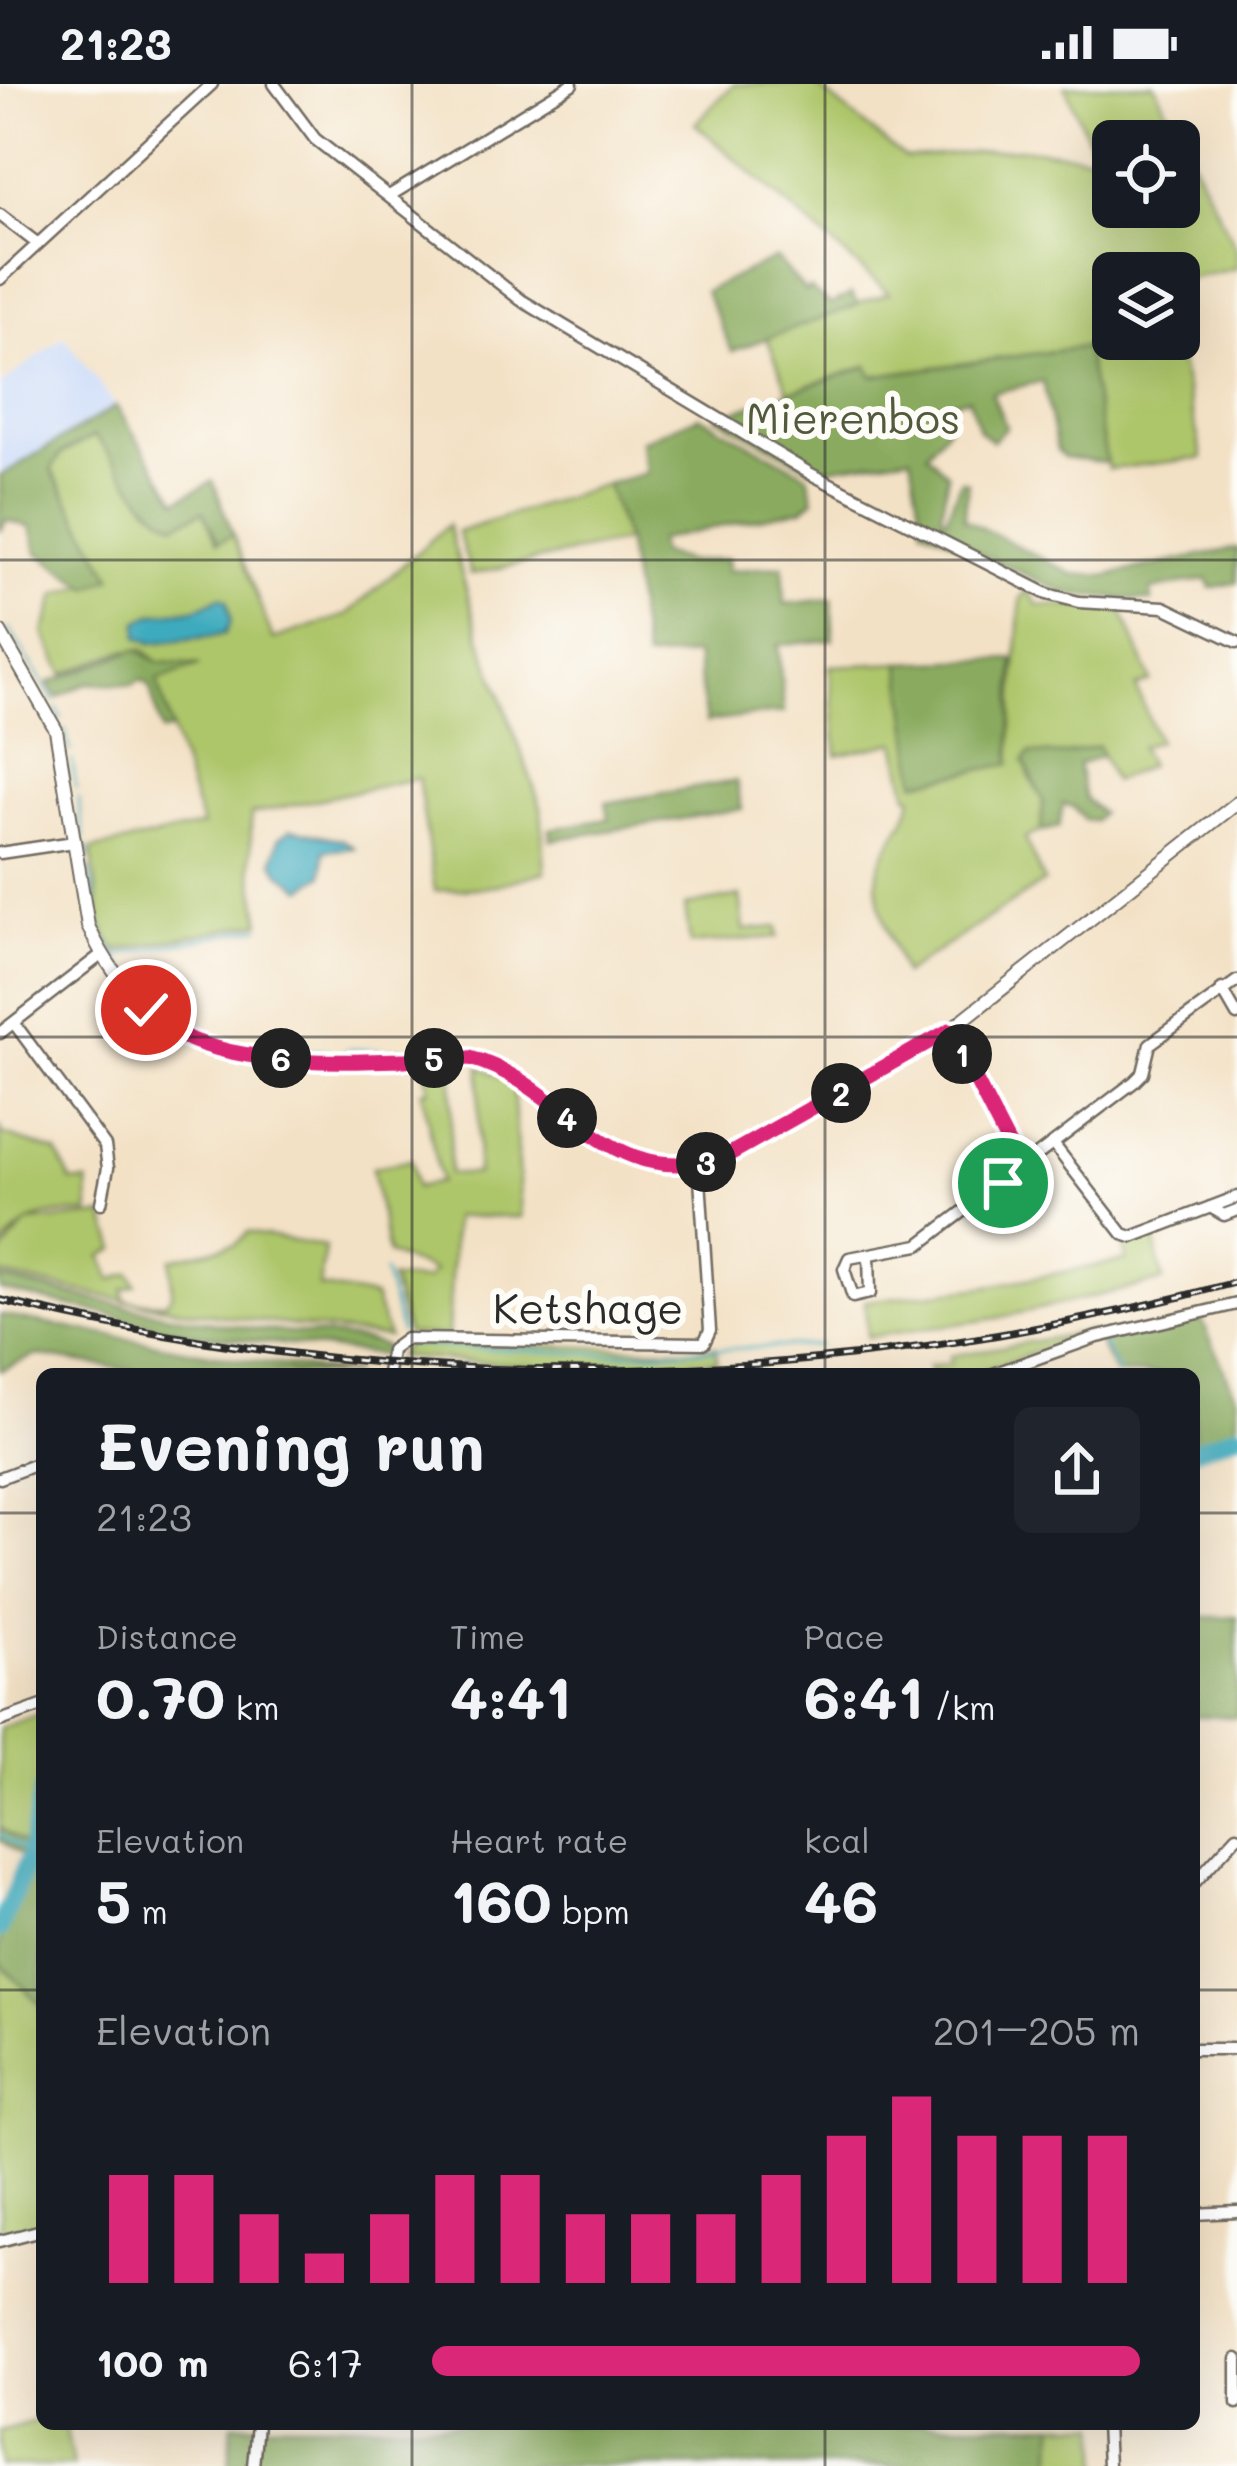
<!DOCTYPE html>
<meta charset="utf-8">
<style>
body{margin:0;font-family:Mali,sans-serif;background:#20242c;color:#f1f3f6;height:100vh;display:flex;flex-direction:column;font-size:45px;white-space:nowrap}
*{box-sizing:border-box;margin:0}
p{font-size:39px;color:#9ea1a6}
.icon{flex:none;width:66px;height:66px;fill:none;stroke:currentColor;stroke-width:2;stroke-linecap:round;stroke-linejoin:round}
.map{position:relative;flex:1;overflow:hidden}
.drawer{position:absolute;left:36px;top:1284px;width:1164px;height:1062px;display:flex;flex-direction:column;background:#171b24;border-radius:18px;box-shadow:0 12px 48px #0002}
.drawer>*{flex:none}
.buttons{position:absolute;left:1092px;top:36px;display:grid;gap:24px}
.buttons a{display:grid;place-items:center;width:108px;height:108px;border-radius:18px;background:#171b24;box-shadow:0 12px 48px #0002;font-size:60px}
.pin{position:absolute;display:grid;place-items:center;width:102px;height:102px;color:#fff;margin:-51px;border:6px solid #fff;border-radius:50%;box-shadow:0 3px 12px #0007}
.km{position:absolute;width:60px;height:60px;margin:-30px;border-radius:50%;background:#222;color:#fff;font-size:33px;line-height:60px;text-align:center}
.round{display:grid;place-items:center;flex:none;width:126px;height:126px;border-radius:18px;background:#20242c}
.overview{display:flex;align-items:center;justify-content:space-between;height:204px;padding:0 60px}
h1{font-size:66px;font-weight:700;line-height:90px}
.metrics{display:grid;grid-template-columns:repeat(3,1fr);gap:18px;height:204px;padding:12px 60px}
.metrics div{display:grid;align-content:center}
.metrics b{font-size:60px;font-weight:700}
.metrics small{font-size:33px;font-weight:400}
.metrics p{font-size:33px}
.chart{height:336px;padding:24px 60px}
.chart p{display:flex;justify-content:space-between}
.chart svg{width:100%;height:216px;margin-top:12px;stroke:#db2777;stroke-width:6}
ul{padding:0 60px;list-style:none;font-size:39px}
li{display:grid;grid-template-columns:192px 144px 1fr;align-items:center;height:90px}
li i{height:30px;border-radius:15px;background:#db2777}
.status{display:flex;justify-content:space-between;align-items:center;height:84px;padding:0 60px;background:#171b24;direction:ltr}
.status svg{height:33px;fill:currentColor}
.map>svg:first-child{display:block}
.built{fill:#cbdbf9}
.green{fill:#aec66b;stroke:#6c784b;stroke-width:3;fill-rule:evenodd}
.forest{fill:#8aab5f;stroke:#5a6b45;stroke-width:3}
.water{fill:#3eaabd;stroke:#346a74;stroke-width:3}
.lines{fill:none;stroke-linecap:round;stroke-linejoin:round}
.stream{stroke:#3eaabd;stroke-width:3}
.river{stroke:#3eaabd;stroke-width:18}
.minor-casing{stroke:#716b61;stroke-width:15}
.tertiary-casing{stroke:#716b61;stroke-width:16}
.minor{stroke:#fff;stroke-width:10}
.tertiary{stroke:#fff;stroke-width:12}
.rail-casing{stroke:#2b2b2b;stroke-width:8}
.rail{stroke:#fdfcf7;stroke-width:3;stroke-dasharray:9;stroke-linecap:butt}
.route-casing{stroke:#fff;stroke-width:24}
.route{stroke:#db2777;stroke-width:15}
.grid{fill:none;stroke:#2b2b2b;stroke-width:3;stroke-opacity:0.55}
.labels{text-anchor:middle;stroke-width:12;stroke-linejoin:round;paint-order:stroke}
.park-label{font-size:42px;fill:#525a3e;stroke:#fdfcf7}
.street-label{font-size:42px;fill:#2b2b2b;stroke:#fdfcf7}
</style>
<div class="status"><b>21:23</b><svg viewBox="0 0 49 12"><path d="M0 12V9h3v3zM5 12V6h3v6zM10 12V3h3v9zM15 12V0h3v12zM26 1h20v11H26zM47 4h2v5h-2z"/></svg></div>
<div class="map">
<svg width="1237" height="2382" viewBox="0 0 1237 2382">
<rect width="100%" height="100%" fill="#fdfcf7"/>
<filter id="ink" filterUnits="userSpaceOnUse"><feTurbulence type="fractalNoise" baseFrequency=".00833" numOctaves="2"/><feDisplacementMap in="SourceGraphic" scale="24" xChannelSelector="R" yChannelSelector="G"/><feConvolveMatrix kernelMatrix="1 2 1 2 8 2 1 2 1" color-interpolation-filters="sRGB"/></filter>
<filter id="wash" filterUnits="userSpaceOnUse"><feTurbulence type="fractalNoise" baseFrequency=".004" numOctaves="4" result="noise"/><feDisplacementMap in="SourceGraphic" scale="48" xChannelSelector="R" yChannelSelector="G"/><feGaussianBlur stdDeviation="2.7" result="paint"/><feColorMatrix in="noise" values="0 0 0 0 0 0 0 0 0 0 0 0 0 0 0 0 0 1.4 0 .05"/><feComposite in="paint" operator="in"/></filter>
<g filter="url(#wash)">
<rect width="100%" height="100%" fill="#f3e1c5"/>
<path class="built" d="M64,253L116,322L0,392V301Z"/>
<path class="green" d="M734,0H814L905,74L1019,64L1088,72L1093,67L1065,2L1154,0L1237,166V184L1179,197V189H1113V255H1174L1203,374L1108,385L1084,263L871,292L867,282L789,308L766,252L889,209L695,40ZM1113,57H1179V123H1113Z
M95,351L149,423L175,440L204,427L218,458L233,451L273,555L347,531L448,441L479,551L541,723L545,788L489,803L435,807L418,694L251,730V783L261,838L116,867L101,841L91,766L202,742L156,596L197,582L158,578L143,565L122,567L63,590L44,549L56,511L111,493L51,385L61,370ZM220,513L219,552L152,559L153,530L191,529Z
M607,400L626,457L471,490L458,448Z
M1027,506L1038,521L1121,524L1151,597L1136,603L1158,657L1140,663L1149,682L1113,697L1098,662L1064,671L1030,669L1028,689L1043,717L1041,747L1025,754L1044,798L903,890C894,860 869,811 880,780C889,755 908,739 913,712L908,711L896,658L837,671L830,582L901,579L916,698L1009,680L1021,514Z
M740,812L744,846L777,843L778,853L690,860L685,822Z
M425,982L453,983L449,1090H477L480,983L513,999L521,1133H454L448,1252L407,1250L391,1195L426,1196L434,1187L388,1170L372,1084L411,1076L416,1103L440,1098L422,1007L429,1005Z
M0,1041L2,1050L57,1068L71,1097L88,1098L89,1129C40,1130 32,1129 0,1166Z
M104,1131L116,1165L102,1172L112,1196L130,1189L136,1201L123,1206L125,1217L166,1219L172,1209L171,1175L236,1160L248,1148L325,1163L319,1203L374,1213L388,1253C257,1238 129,1221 0,1190V1172L28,1138Z
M1154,1152L1163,1197L998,1234L867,1253L865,1217L984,1203L1127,1176L1123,1158Z
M1092,1247L977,1290H930L928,1283L950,1280V1272Z
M407,1258L693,1266L716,1263L717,1277L557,1283L397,1273Z
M42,1629V1703L28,1764L0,1744V1644Z
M0,1879L42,1922V2141L0,2152Z
M42,2335V2340H65L73,2382H0V2347Z
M1055,2340H1098L1101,2382H1053Z"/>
<path class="forest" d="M776,174L806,208L809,204L831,221L851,210L858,221L732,267L705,207Z
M1085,263L1107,379L1064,373L1057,366L1043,297L992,309L1006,343L992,357L979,346L969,314L937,321L939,330L951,338L927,369L948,390L941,431L946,434L961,396L968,398L964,435L1073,490L1104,492L1237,464V498L1211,504L1207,495L1151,506L1152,517L1067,510L923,443L911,372L814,386L717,333L868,282L872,292Z
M116,322L177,416L213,397L233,451L218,458L203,427L175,440C139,424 121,379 94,352L61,370L51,386L112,493L89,504L37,468L31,443L6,436L0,448V392Z
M699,332L808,391L814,415L802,425L658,456L660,469L688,478L728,475L727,487L783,482L785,520L832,515L833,556L778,561L784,628L706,638L696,571L645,575L626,457L607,400L647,389L641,357Z
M136,565L158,578L200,581L157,596L172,645L162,648L149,601L141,596L132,601L86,599L57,614L48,599Z
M1014,575L1010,680L916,698L901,579Z
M1098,662L1102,672L1078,681L1085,715L1101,729L1094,737L1084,736L1074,723L1063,720L1059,743L1041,747L1043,717L1024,677L1030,669L1064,671Z
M736,697L742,725L551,756L550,745L609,735L606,719Z
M0,1194C85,1215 170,1233 257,1245C290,1250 360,1250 385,1263V1271L198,1251L0,1206Z
M0,1231L241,1276L355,1290H154L37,1271L0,1286Z
M1201,1234L1237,1314V1347L1194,1362V1290H1115L1099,1258Z
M1237,1532V1633L1194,1632V1534Z
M42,1703V1922L0,1879V1832L23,1772L0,1756V1744L28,1763L34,1714Z
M232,2340H1055L1053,2382H229Z"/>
<path class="water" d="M220,513L227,516L231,537L225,550L152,559L139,554L138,538C164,521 189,535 220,513Z
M291,745L343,756L354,764L324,767L323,791L303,805L280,789L273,777L279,754Z"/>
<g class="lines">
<path class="stream" d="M9,545L54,617
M57,625L62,635
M65,646L70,667
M72,677L76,704
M78,714L84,753
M86,762L88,773
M89,785L101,849L115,872L260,843
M116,873L142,909
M203,951L220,956
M229,958L247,962
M268,966L329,967
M346,966H380
M389,966H415
M433,966L453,965
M384,1188L401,1248
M1103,1260L1118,1290
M408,1261L605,1270L819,1261
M0,1751L30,1770"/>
<path class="river" d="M1194,1366L1237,1350
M0,1845L30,1770L42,1707"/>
</g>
</g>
<g filter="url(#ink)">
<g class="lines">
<g class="minor-casing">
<path id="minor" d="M274,0L315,55L521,216L811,390L1047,510L1079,518L1164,523L1237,558
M389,112L572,0
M0,131L38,160
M0,195L212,0
M0,769L74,758
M1222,905L1237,931
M14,939L105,1062L108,1084L101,1119
M950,946L1021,1085
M0,949L101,871
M1054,1061L1123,1150L1132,1153L1237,1113
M1210,1123L1224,1131L1237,1126
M869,1171L870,1209L853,1213L844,1185L849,1174L919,1161L1134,998L1143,989L1150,960L1237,897
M388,1290L391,1266L406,1255L704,1259L710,1246L699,1080
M993,1290L1094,1254L1237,1220
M0,1394L42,1378
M0,1637L42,1622
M1194,1799L1237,1752
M1194,1965H1237
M1194,2130L1237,2128
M0,2157L42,2146
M1237,2275V2319
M1106,2340L1108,2382
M253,2382L257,2340"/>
</g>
<g class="tertiary-casing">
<path id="tertiary" d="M0,548L56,646L88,842C165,1009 316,974 469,974C570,1003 604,1112 728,1071L950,946L1237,719"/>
</g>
<use href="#minor" class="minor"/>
<use href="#tertiary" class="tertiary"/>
<g class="rail-casing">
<path id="rail" d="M0,1216C406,1317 833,1308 1237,1198"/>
</g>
<use href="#rail" class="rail"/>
</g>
</g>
<g class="lines" filter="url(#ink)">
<g class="route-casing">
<path id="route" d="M146,926C212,996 380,974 470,974C571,1002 604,1112 728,1071L950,946L1021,1085L1003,1099"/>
</g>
<use href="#route" class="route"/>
</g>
<path class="grid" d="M412,0V1290M825,0V1290M0,476H1237M0,953H1237M0,1429H42M1194,1429H1237M0,1906H42M1194,1906H1237M412,2340V2382M825,2340V2382"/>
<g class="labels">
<g class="park-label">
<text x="853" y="350">Mierenbos</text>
</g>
<g class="street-label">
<text x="588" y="1240">Ketshage</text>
</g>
</g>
</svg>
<div class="buttons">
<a><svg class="icon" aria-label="locate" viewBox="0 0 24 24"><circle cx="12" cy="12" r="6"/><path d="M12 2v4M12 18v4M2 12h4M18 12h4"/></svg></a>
<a><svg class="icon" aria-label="layers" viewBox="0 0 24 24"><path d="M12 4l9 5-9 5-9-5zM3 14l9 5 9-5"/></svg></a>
</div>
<div class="pin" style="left:1003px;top:1099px;background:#1e9e55"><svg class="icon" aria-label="arrive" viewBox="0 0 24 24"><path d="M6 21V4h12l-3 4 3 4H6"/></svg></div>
<div class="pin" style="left:146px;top:926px;background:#d93025"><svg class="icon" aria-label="check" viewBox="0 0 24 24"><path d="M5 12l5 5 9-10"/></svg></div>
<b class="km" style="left:962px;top:970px">1</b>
<b class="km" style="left:841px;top:1009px">2</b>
<b class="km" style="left:706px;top:1078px">3</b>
<b class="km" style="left:567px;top:1034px">4</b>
<b class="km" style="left:434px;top:974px">5</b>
<b class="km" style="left:281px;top:974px">6</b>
<section class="drawer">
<div class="overview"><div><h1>Evening run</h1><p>21:23</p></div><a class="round"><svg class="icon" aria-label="share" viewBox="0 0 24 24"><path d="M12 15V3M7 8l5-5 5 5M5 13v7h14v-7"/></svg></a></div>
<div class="metrics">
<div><p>Distance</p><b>0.70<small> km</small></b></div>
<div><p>Time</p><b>4:41</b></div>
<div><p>Pace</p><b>6:41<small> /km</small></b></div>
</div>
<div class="metrics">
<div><p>Elevation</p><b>5<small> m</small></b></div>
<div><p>Heart rate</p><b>160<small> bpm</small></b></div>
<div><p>kcal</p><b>46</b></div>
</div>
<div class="chart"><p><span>Elevation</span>201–205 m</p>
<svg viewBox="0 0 160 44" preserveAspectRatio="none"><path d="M5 44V22M15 44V22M25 44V30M35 44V38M45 44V30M55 44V22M65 44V22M75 44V30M85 44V30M95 44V30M105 44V22M115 44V14M125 44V6M135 44V14M145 44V14M155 44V14"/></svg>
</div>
<ul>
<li><b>100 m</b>6:17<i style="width:100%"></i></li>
</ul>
</section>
</div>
